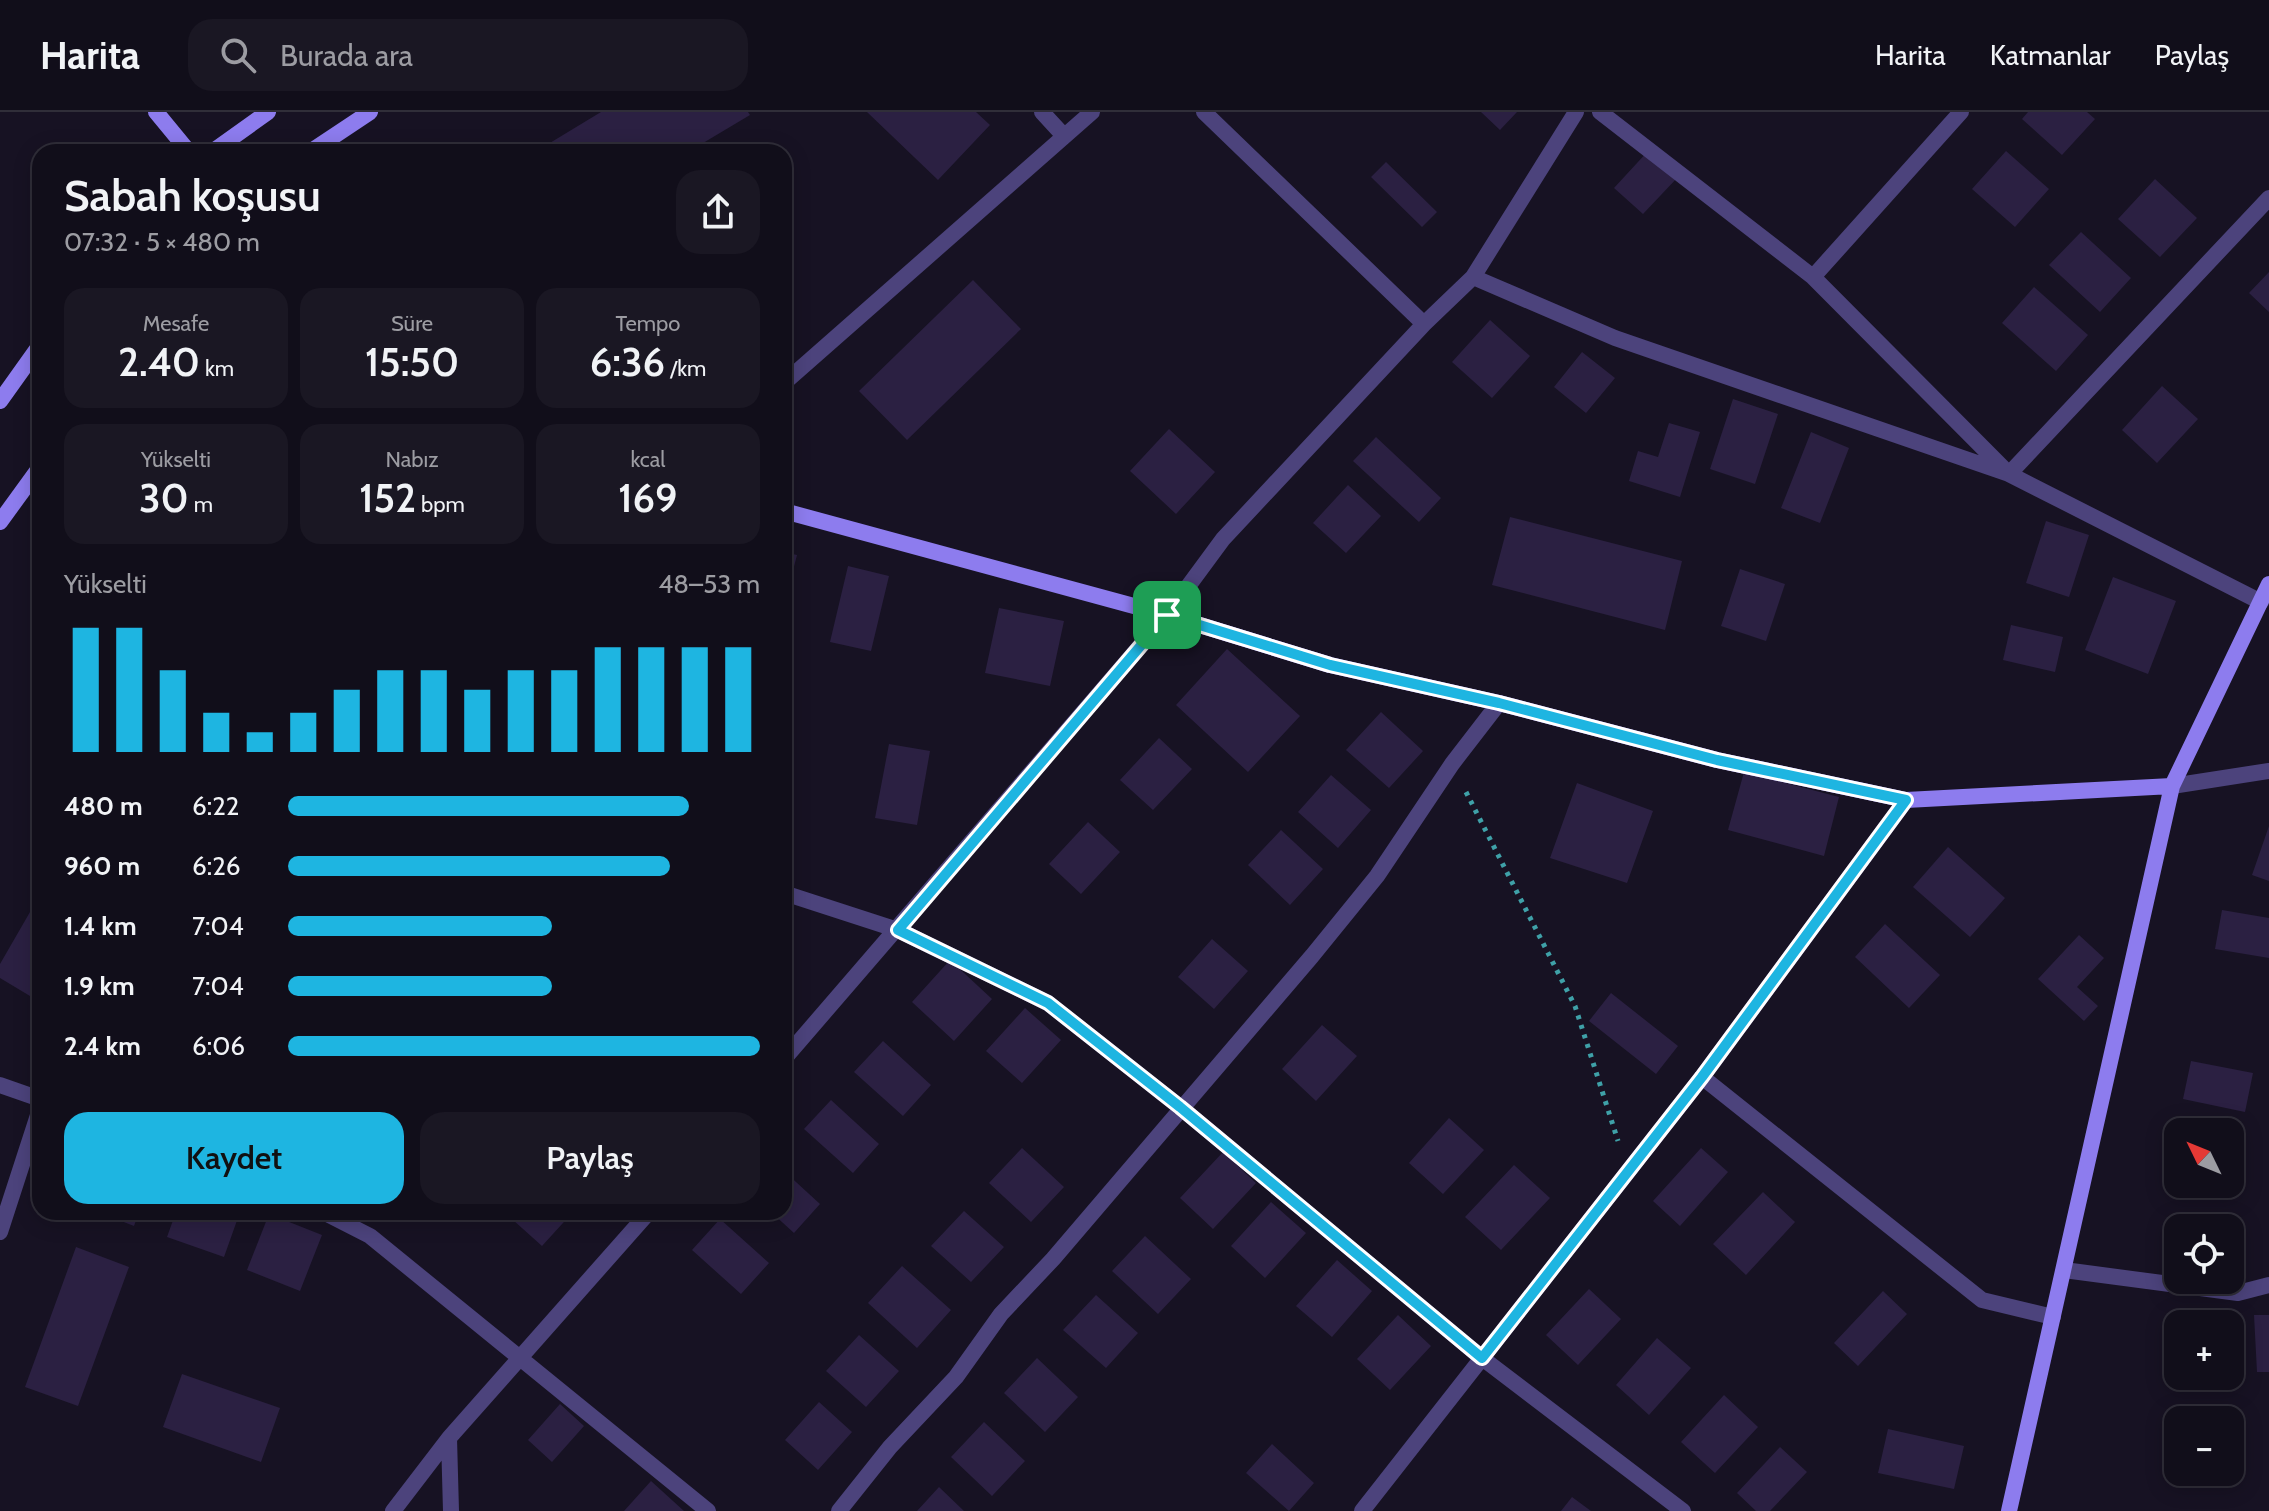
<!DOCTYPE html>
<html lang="tr">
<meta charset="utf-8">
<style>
body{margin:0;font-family:Cabin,sans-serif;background:#1a1723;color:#f1f3f6;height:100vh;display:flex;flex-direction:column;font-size:30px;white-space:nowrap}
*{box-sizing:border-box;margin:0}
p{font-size:26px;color:#9c9ca2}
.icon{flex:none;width:44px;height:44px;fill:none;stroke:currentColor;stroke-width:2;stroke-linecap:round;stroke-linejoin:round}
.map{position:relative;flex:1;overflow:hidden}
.panel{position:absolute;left:32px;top:32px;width:760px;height:1076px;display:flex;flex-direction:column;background:#110e1a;border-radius:24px;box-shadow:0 4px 20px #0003,0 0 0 2px #302e39}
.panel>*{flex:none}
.needle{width:52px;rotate:313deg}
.controls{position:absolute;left:2164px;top:1006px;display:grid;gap:16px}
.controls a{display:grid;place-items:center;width:80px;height:80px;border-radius:16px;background:#110e1a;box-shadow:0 4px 20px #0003,0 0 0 2px #302e39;font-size:40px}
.pin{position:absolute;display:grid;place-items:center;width:68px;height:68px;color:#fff;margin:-34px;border-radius:16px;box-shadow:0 4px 12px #0006}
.round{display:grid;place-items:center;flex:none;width:84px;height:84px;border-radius:24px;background:#1a1723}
.head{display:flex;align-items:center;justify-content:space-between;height:136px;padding:0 32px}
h1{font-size:44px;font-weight:600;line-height:60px}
.stats{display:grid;grid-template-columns:repeat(3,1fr);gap:12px;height:136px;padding:8px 32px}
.stats div{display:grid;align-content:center;border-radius:20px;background:#1a1723;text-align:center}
.stats b{font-size:40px;font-weight:600}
.stats small{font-size:22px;font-weight:400}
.stats p{font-size:22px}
.chart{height:224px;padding:16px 32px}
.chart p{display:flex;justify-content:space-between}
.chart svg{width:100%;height:144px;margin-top:8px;stroke:#1eb5e1;stroke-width:6}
.action{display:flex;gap:16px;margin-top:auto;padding:16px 32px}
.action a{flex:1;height:92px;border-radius:24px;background:#1eb5e1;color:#111;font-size:32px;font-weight:600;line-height:92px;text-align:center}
.action a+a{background:#1a1723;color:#f1f3f6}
ul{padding:0 32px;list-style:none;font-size:26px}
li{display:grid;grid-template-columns:128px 96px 1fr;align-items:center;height:60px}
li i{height:20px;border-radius:10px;background:#1eb5e1}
header{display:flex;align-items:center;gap:48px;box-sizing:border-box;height:112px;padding:0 40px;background:#110e1a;border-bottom:2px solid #302e39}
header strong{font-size:38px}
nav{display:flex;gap:44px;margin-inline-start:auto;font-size:28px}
.search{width:560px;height:72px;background:#1a1723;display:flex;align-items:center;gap:20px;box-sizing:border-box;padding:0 28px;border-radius:24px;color:#9c9ca2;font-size:30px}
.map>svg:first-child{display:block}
.building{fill:#2b2042}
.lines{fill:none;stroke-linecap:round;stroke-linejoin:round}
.path{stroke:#3fa1a8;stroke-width:5;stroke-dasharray:4 6;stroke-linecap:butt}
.street{stroke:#4c437c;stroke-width:16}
.secondary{stroke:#8d7cee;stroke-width:16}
.route-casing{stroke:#fff;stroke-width:16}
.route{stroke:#1eb5e1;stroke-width:10}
</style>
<header>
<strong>Harita</strong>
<div class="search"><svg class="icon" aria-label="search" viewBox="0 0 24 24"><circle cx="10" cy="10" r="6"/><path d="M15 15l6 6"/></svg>Burada ara</div>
<nav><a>Harita</a><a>Katmanlar</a><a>Paylaş</a></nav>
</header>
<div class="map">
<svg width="2269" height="1399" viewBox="0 0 2269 1399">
<rect width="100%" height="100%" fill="#171223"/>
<path class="building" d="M601,0H748L750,3L688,40H535Z
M867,0H976L990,13L938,68Z
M1481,0H1517L1500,18Z
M2028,0H2087L2095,7L2062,43L2022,7Z
M1649,38L1678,65L1643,102L1614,76Z
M2006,39L2049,77L2015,115L1972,77Z
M1386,50L1437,100L1422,115L1371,65Z
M2155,67L2197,106L2160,145L2118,107Z
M2081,120L2131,166L2100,200L2049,153Z
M2269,160V200L2249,181Z
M973,168L1021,217L907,328L859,279Z
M2034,175L2088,223L2056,259L2002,211Z
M1490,208L1530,244L1492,286L1452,250Z
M1582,240L1615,266L1586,301L1554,275Z
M2162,274L2198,307L2157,351L2122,318Z
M1733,287L1778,302L1755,372L1710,357Z
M1669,311L1700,320L1680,385L1629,369L1638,339L1658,345Z
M1169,317L1215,360L1176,402L1130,359Z
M1811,320L1849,336L1820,411L1781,396Z
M1376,325L1441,386L1419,410L1353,349Z
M1348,373L1381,404L1346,441L1313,411Z
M1510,405L1682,449L1665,518L1492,473Z
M2046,409L2089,423L2069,485L2026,471Z
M784,440L797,443L785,489H784Z
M848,454L889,464L871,539L830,530Z
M1740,457L1785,472L1766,529L1721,514Z
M2113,465L2176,489L2148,562L2085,538Z
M999,496L1064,509L1050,574L985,561Z
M2011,513L2063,525L2055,560L2003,548Z
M1227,537L1300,604L1248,660L1176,593Z
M1381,600L1423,639L1389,676L1346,638Z
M1159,626L1192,657L1153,698L1120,668Z
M889,632L930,639L917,713L875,706Z
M1744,660L1839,685L1824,744L1728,718Z
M1331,663L1371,698L1338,736L1298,700Z
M1577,671L1653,699L1627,771L1550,746Z
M1088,710L1120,740L1081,782L1049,752Z
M2269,714V769L2252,763Z
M1281,718L1323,757L1290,793L1248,753Z
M1948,735L2005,786L1970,825L1913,775Z
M2222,798L2269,806V846L2215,837Z
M30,800L40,806V890L0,866V852Z
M1885,812L1940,863L1909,896L1855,845Z
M2079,823L2104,846L2077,875L2098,894L2084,909L2038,867Z
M1212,827L1248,859L1214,897L1178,865Z
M950,848L992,887L954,929L912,890Z
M1611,881L1678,934L1656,962L1589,909Z
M1025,896L1061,928L1022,971L986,939Z
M1322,913L1357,944L1316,989L1282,957Z
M883,929L931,973L903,1004L854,960Z
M2191,949L2253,961L2245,1000L2183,987Z
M831,988L879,1032L853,1061L804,1017Z
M1449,1006L1484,1038L1443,1082L1409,1051Z
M2173,1024L2178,1025V1065L2166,1063Z
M1022,1036L1064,1075L1031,1110L989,1071Z
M1701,1036L1728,1060L1680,1114L1653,1089Z
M1223,1040L1256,1071L1213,1117L1180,1086Z
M1514,1053L1550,1086L1501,1138L1465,1105Z
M784,1059L820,1092L794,1121L771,1100H784Z
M1763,1080L1795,1110L1746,1163L1713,1132Z
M1271,1090L1306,1121L1265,1166L1231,1134Z
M964,1099L1004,1135L971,1170L931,1134Z
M98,1100H139L134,1114Z
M176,1100H240L224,1145L167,1125Z
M504,1100H573L542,1134Z
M269,1102L322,1123L300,1179L247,1158Z
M720,1107L769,1151L741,1182L692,1138Z
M1145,1124L1191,1167L1158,1202L1112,1159Z
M76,1135L129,1155L78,1294L25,1275Z
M1337,1148L1372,1179L1332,1225L1296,1194Z
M902,1154L951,1198L917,1236L868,1191Z
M1589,1177L1621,1207L1578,1253L1546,1223Z
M1883,1179L1907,1202L1858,1254L1834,1231Z
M1096,1183L1138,1221L1106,1256L1063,1218Z
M1398,1203L1431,1234L1390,1278L1357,1247Z
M2254,1203H2269V1260H2257Z
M859,1223L899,1259L866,1295L826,1259Z
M1657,1226L1691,1256L1649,1303L1616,1273Z
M1037,1246L1078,1285L1045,1320L1004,1281Z
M182,1262L280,1296L261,1350L163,1315Z
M1724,1283L1758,1315L1715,1361L1681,1330Z
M819,1290L852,1320L818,1358L785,1328Z
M560,1292L584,1314L552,1350L528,1328Z
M984,1310L1025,1349L992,1384L951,1345Z
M1888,1317L1964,1334L1954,1377L1878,1361Z
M1272,1332L1314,1371L1289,1399L1246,1361Z
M1780,1335L1807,1360L1770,1399H1756L1737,1381Z
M651,1369L684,1399H624Z
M939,1375L964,1399H917Z
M1572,1385L1591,1399H1561Z"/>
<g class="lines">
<path class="path" d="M1466,680L1575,894L1618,1029"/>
<path class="street" d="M1042,0L1064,24
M1204,0L1424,212
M1600,0L1813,165L2009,362L2261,490
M1473,165L1615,226L2009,362L2269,86
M1813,165L1961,0
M784,271L1092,0
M2172,674L2269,659
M784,781L898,818L1048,891L1180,995L1482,1246L1683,1399
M784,947L1167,503L1223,427L1424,212L1473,165L1576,0
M1702,965L1982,1188L2053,1205
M0,973L40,987
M323,1100L370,1124L708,1399
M0,1120L40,997
M2064,1158L2238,1181L2269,1173
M449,1326L451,1399
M393,1399L449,1326L649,1100
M839,1399L890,1335L956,1265L1001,1202L1053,1147L1312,844L1377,764L1452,652L1499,591
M1362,1399L1702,965L1906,688"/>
<path class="secondary" d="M156,0L189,40
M212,40L268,0
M310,40L370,0
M0,289L40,233
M784,399L1167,503L1330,553L1499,591L1717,648L1906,688L2172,674
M0,410L40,355
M2009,1399L2172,674L2269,472"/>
</g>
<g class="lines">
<g class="route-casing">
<path id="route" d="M1167,503L1330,553L1499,591L1717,648L1906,688L1702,965L1482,1246L1180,995L1048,891L898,818Z"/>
</g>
<use href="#route" class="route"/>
</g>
</svg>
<div class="controls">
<a><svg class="needle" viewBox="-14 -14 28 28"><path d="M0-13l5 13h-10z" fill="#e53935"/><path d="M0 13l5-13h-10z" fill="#9c9ca2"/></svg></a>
<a><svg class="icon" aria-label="locate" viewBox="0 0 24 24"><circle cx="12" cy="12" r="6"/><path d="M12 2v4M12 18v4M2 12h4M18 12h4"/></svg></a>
<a>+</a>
<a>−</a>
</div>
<div class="pin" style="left:1167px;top:503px;background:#1e9e55"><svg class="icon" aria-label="arrive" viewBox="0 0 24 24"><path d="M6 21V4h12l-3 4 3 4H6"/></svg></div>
<section class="panel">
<div class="head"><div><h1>Sabah koşusu</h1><p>07:32 · 5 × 480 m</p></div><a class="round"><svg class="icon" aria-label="share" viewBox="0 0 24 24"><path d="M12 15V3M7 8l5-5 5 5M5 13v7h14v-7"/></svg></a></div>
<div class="stats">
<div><p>Mesafe</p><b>2.40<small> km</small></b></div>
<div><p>Süre</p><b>15:50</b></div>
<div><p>Tempo</p><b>6:36<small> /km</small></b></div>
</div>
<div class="stats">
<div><p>Yükselti</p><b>30<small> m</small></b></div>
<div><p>Nabız</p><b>152<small> bpm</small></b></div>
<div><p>kcal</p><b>169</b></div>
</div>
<div class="chart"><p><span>Yükselti</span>48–53 m</p>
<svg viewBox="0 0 160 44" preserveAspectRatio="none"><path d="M5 44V6M15 44V6M25 44V19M35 44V32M45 44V38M55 44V32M65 44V25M75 44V19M85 44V19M95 44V25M105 44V19M115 44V19M125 44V12M135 44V12M145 44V12M155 44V12"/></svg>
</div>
<ul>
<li><b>480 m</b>6:22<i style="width:85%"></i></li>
<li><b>960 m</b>6:26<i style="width:81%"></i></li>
<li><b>1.4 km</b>7:04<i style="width:56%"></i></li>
<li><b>1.9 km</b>7:04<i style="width:56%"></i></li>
<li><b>2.4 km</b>6:06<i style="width:100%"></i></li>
</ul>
<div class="action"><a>Kaydet</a><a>Paylaş</a></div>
</section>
</div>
